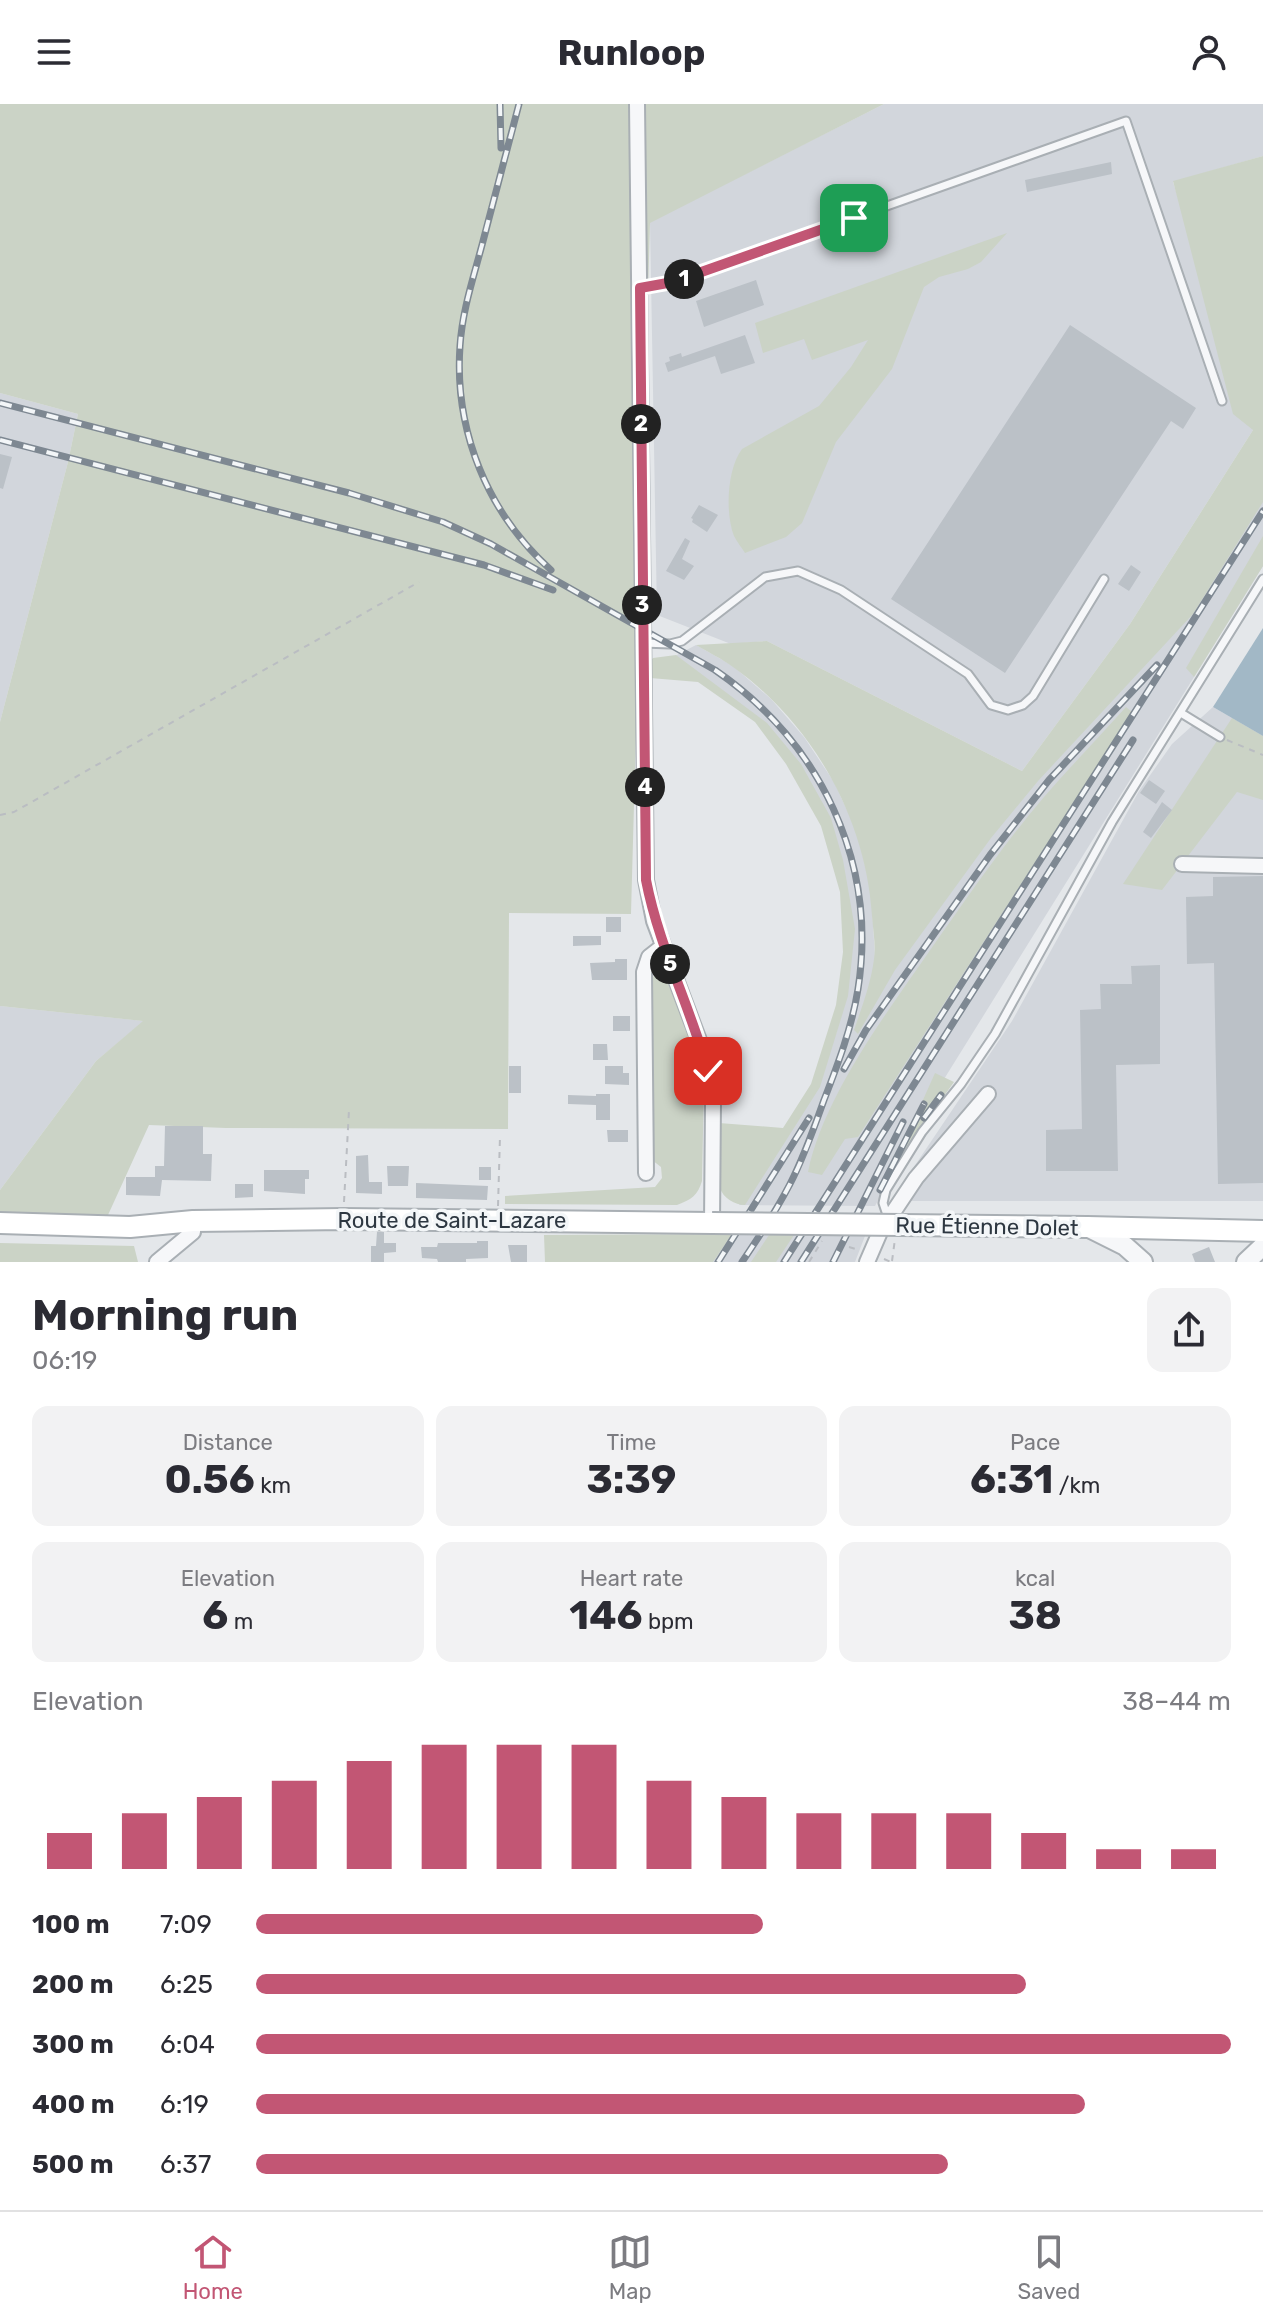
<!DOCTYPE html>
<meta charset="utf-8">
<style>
body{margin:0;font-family:Rubik,sans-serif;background:#f2f2f3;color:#2b2b33;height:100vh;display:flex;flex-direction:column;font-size:30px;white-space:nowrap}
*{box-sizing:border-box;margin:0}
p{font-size:26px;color:#7c7c81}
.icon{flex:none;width:44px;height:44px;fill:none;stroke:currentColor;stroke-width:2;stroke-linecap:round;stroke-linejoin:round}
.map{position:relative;height:1158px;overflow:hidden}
.panel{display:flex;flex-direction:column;background:#fff;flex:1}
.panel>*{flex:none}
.pin{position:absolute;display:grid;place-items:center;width:68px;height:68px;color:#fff;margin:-34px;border-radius:16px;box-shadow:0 4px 12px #0006}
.km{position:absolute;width:40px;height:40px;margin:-20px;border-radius:50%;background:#222;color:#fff;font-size:22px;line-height:40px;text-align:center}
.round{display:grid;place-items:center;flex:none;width:84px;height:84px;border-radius:16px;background:#f2f2f3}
.overview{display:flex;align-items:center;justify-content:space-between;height:136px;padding:0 32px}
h1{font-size:44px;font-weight:700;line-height:60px}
.stats{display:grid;grid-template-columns:repeat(3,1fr);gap:12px;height:136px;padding:8px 32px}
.stats div{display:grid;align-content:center;border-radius:16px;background:#f2f2f3;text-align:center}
.stats b{font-size:40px;font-weight:700}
.stats small{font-size:22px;font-weight:400}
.stats p{font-size:22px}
.chart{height:224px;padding:16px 32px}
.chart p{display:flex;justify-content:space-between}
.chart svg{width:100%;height:144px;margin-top:8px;stroke:#c25674;stroke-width:6}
ul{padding:0 32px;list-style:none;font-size:26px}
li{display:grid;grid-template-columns:128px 96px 1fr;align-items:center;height:60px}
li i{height:20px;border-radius:10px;background:#c25674}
header{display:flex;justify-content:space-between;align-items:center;height:104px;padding:0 32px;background:#fff;font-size:36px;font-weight:700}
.dock{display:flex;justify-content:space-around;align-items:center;height:112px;border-top:2px solid #e1e1e2;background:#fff;font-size:22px;color:#7c7c81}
.dock a{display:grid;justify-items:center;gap:4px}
.dock .selected{color:#c25674}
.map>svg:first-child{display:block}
.built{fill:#d2d6dc}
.green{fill:#cbd3c6}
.water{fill:#a2b8c6}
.building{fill:#bbc1c7}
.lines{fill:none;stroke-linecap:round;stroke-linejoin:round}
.service-casing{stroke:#a9afb4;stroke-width:11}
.minor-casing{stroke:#a9afb4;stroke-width:18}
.tertiary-casing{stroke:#a9afb4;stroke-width:22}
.secondary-casing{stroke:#a9afb4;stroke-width:24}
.path{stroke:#babdc2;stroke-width:2;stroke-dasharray:6 6;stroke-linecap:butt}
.service{stroke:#f6f7f9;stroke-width:7}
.minor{stroke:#f6f7f9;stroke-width:14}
.tertiary{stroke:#f6f7f9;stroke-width:18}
.secondary{stroke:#fff;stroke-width:20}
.rail-casing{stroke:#7e8892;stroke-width:7}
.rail{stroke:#f3f6f8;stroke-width:4;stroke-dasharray:12;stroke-linecap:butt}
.secondary-bridge-casing{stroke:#a9afb4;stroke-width:24;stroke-linecap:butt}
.secondary-bridge{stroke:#fff;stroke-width:20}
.route-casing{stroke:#fff;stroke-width:16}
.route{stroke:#c25674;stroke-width:10}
.labels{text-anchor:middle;stroke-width:7;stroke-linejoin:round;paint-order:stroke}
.street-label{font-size:22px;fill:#2d3741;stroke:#f3f6f8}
</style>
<header><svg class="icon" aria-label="menu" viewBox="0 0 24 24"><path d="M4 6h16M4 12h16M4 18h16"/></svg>Runloop<svg class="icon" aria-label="person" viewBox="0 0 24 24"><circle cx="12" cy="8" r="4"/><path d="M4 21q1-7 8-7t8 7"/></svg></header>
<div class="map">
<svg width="1263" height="1158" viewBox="0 0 1263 1158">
<rect width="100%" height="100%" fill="#e4e7ea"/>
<path class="built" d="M884,0H1263V52L1173,78L1253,326L1130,520L1022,667L767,537L731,540L657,511L650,118Z
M0,289L78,310L68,358L0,618Z
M1263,365V462L936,988L875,1102L739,1101L815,983L837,927L849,814L817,693L751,609L673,553L696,541L733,562L771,595L804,633L834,678L858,730L871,788L875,853L991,729Z
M1213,603L1263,632V1097H891L1012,917L1139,687L1172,640Z
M0,902L144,917L96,957L0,1086Z
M727,1130L865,1132L855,1158H709Z"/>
<path class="green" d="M0,0H884L650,119L631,810L509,809L508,1025L226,1024L149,1021L108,1111L0,1108V1086L96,957L143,917L0,902V618L68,358L78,310L0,289Z
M1263,52V398L1193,510L1038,677L991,734L895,866L858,930L854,926C862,903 871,879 874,855C876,842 873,826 872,812C866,715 813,620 733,563C722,555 708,548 696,541L767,537L1022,667L1130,520L1253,326L1233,310L1173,77Z
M1007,129L981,158L968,165L939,173L924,183L892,265L836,338L802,419L786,433L745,449C742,444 737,438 734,432C725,409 727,365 742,345L819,302L851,263L868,236L812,256L804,235L763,249L755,219Z
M1263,432V462L1194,573L1186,564Z
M676,551L767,619L801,660L831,714L843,756L855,825L848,892L820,983L745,1101C735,1101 723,1094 720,1084C716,1073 720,1033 719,1019L783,1024L811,980L836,901L843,848L840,788L821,722L786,660L755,618L698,578L650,574L649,559L653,554Z
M1126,603L1132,608L858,1033L845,1035L822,1071L808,1068C822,999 877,922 917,865C958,807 998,747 1044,693C1071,662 1099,633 1126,603Z
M1232,614L1263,632V696L1237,688L1162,786L1123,780Z
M659,867L664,869L694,945L704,980L702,1077C698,1091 691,1096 677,1101L505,1100V1092L655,1083L662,1074L661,1063L652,1056L649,1041L651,875Z
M935,969L954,978L893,1063Z
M732,1130L713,1158H545L544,1131Z
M769,1131H794L776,1158H751Z
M0,1139L134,1142L138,1158H0Z"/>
<path class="water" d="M1263,524V632L1213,603Z"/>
<path class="building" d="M1111,58L1112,70L1027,88L1025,76Z
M756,176L764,201L704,223L696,197Z
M1070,221L1196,304L1183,325L1171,317L1005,569L891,495Z
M745,231L755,259L721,270L715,252L668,268L665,259L670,257L669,253L681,249L682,253Z
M0,350L12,353L3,385L0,384Z
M699,401L718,411L707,428L692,418L693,415L691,414Z
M685,434L690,437L682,455L694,462L684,476L666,467Z
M1131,461L1141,468L1129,487L1118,480Z
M1149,676L1165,687L1156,700L1140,689Z
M1162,698L1172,706L1151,734L1143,728Z
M1263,772V1079L1218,1080L1214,859L1187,860L1186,793L1213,792V773Z
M606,813H621V828H606Z
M573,832H601V841L573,842Z
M615,855H627V876H592L590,859L615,858Z
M1160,861V960L1116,961L1118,1067H1046V1026L1082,1025L1080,906L1101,905L1100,880H1132L1131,862Z
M613,912H630V927H613Z
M593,940H607L608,956H593Z
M509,962H521V989H509Z
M605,962H623V969H629V981L605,980Z
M596,990H610V1016H596V1001L568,1000V991L596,992Z
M165,1022H203V1050H212L211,1077L162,1076L160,1092L126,1091V1073H155V1062H164Z
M607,1026H628V1038H608Z
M368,1051L369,1078H382V1090L356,1089V1052Z
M387,1062H409L408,1082H388Z
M479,1063H491V1076H479Z
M264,1066H309V1075H305V1090L264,1087Z
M416,1079L488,1082L487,1096L416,1094Z
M235,1080H253V1093L235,1094Z
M377,1128H384V1139H396V1148L384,1149V1158H371V1142H376Z
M477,1137H488V1154L466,1155V1158H438L437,1155L422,1154L421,1143H437L438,1139H477Z
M508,1141H527V1158H511Z
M1209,1143L1215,1158H1195L1192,1150Z"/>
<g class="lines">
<g class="service-casing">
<path id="service" d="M640,184L673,178L1126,17L1222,297
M643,539L670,540L682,537L765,473L798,467L841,486L968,570L991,601L1008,606L1023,601L1033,592L1104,475
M1181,609L1220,633
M888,1114L883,1099L886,1086L922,1028L961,980L995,930L1112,718L1263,475"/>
</g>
<g class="minor-casing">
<path id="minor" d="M637,0L646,776L654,817L700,939L708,967L713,998L712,1119
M1182,760L1263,762
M646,1069L644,868L649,853L663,842
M157,1158L193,1128V1117
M867,1158L880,1128L916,1074L988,990"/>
</g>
<g class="tertiary-casing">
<path id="tertiary" d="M1087,1123L1125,1142L1143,1158
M1246,1158L1263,1142"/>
</g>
<g class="secondary-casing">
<path id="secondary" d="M0,1119L130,1123L193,1117L343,1115L712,1119
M1087,1123L1263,1127"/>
</g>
<path class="path" d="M1227,636L1263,651
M0,711L14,708L419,478
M344,1098L349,1006
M498,1102L500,1032
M849,1143L859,1146
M884,1155L891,1158
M892,1157L895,1135
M809,1158L822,1137"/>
<use href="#service" class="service"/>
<use href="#minor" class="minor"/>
<use href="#tertiary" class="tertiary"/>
<use href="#secondary" class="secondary"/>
<g class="rail-casing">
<path id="rail" d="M500,0L501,44
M519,0C507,47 494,94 482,141C473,175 462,208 460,242C454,327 488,410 551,466
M0,299L349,389L443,418L491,440L715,566C820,638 878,758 858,885C852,923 838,960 824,996C814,1024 804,1053 790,1080C776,1107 759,1133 742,1158
M0,336L484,461L553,486
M844,965L866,926L990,751L1049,676L1157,561
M924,1014L941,991
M880,1086L924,1000
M718,1158L809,1014
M784,1158L1263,407
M801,1158L1133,636
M833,1158L903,1018"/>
</g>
<use href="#rail" class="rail"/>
<g class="secondary-bridge-casing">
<path id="secondary-bridge" d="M712,1119L1087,1123"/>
</g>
<use href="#secondary-bridge" class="secondary-bridge"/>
</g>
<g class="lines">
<g class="route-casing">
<path id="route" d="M708,967C690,902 659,843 646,776L640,184L673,178L854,114"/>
</g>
<use href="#route" class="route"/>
</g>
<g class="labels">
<g class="street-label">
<text x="452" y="1124">Route de Saint-Lazare</text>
<text transform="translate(987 1122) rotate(1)" y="8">Rue Étienne Dolet</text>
</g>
</g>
</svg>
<div class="pin" style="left:854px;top:114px;background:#1e9e55"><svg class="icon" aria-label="arrive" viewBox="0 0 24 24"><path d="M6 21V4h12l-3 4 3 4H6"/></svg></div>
<div class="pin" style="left:708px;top:967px;background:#d93025"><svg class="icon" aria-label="check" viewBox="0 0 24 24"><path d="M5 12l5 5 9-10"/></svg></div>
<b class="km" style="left:684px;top:175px">1</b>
<b class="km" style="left:641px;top:320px">2</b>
<b class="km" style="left:642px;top:501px">3</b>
<b class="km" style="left:645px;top:683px">4</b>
<b class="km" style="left:670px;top:860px">5</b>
</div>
<section class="panel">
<div class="overview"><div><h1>Morning run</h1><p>06:19</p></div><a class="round"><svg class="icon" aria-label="share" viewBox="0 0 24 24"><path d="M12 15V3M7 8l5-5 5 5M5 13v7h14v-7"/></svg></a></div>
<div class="stats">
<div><p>Distance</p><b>0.56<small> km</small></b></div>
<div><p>Time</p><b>3:39</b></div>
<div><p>Pace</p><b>6:31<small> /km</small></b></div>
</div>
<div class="stats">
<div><p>Elevation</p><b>6<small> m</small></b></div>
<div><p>Heart rate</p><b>146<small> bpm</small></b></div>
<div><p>kcal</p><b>38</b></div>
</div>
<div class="chart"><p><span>Elevation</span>38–44 m</p>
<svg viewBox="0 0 160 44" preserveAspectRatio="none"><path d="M5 44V33M15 44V27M25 44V22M35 44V17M45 44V11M55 44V6M65 44V6M75 44V6M85 44V17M95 44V22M105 44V27M115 44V27M125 44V27M135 44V33M145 44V38M155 44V38"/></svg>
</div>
<ul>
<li><b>100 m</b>7:09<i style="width:52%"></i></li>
<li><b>200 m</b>6:25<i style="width:79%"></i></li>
<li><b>300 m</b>6:04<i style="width:100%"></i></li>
<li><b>400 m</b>6:19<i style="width:85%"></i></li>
<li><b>500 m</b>6:37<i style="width:71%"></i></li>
</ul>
</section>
<nav class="dock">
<a class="selected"><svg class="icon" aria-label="home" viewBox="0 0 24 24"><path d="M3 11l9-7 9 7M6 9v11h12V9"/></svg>Home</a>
<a><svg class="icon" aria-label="map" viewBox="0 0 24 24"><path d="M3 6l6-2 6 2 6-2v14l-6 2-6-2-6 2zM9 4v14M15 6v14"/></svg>Map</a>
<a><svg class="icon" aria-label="saved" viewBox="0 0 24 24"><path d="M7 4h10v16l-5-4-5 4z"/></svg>Saved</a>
</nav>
